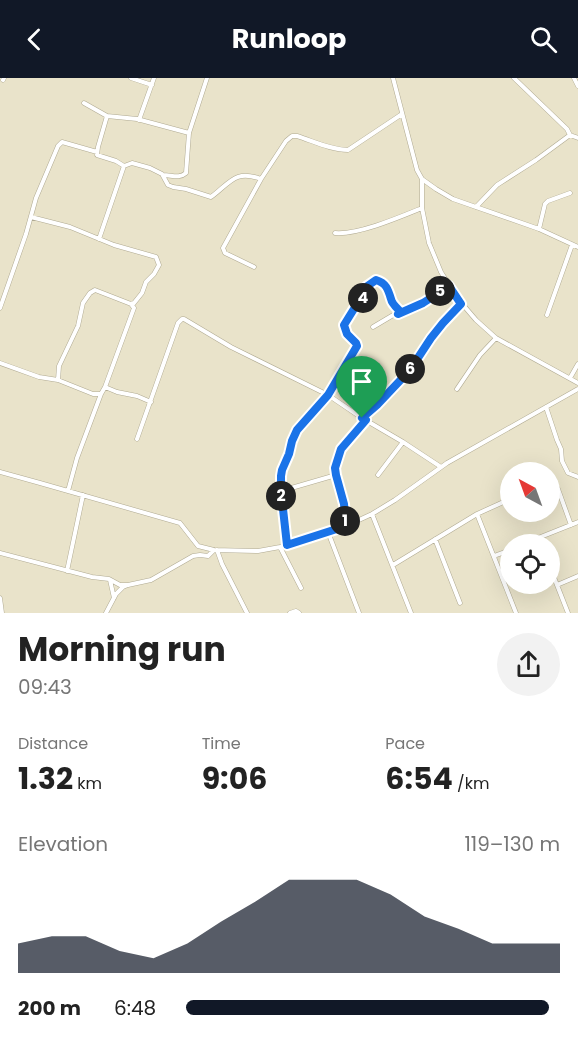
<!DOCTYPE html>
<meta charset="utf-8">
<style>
body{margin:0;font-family:Poppins,sans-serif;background:#f2f2f2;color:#222;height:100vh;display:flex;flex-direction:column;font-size:22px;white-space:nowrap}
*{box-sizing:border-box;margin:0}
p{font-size:20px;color:#767676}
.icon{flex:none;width:33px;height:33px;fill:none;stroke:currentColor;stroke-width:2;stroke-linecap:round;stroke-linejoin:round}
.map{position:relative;height:535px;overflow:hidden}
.sheet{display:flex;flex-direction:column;background:#fff;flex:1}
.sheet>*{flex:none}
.needle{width:39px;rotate:319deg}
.tools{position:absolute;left:500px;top:384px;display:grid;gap:12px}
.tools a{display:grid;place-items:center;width:60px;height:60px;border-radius:50%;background:#fff;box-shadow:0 6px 24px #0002;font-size:30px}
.pin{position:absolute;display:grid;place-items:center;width:51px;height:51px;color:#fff;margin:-62px -26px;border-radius:50% 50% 50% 0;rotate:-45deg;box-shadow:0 0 6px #0007}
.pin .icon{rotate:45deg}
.km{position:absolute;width:30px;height:30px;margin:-15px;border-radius:50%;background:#222;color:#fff;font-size:16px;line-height:30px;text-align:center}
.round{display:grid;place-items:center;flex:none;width:63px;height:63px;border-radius:32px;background:#f2f2f2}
.overview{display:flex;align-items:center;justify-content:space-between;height:102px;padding:0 18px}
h1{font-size:33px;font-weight:700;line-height:45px}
.metrics{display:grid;grid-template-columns:repeat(3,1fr);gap:9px;height:102px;padding:6px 18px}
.metrics div{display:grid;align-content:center}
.metrics b{font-size:30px;font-weight:700}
.metrics small{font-size:16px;font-weight:400}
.metrics p{font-size:16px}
.chart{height:168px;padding:12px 18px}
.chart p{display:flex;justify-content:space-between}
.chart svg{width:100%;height:108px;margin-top:6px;fill:#111827;opacity:.7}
ul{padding:0 18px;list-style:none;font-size:20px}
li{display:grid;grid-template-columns:96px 72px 1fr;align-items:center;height:45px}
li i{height:15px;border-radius:8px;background:#111827}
header{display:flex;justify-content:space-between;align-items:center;height:78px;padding:0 18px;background:#111827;color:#fff;font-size:27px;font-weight:700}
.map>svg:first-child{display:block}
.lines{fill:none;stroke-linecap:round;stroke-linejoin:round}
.minor-casing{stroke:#b0aa92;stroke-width:5}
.minor{stroke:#fff;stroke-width:4}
.route-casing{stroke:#fff;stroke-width:12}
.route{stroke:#1a73e8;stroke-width:8}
</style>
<header><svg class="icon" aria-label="back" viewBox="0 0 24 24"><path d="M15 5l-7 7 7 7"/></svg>Runloop<svg class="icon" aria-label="search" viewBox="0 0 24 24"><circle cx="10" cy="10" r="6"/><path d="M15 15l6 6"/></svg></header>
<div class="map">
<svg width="578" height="535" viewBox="0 0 578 535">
<rect width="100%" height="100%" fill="#e9e3ca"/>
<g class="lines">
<g class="minor-casing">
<path id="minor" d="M131,0L152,7
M393,0L417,92L422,101V130L429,165L441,194L458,221L476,242L496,260L578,305
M514,0L567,51L570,57L578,60
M574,0L578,8
M3,2L4,0
M84,25L107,38L137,41L189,55
M107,38L98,69L97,77L116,83L124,88L132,85L150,90L162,96L168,107L173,109L186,111L211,119C230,105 235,91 261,101
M139,42L154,0
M163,97C172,97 179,101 186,95L189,55L207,0
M422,101L436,111L453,121L539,151L578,169
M476,129L497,107L536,82L570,57
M31,139L70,149L114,167L156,179L159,187L154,196L146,204L142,215L134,225L131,226
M539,151L545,126L548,123L570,115
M335,155C358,157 400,139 422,130
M99,161L124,88
M254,189L225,175L223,170L261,101L286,63L292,58H297C313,63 331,72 348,72L402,36
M0,230L26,156L36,120L58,68L62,64L97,74
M547,237L572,167
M373,249L400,233L398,236L423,224L449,208
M0,285L39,299L58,302L93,316H101L105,309L117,314L137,318L151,324
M570,300L578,286
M58,302L59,288L78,248L83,225L90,215L95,212L131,226L134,230L105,309
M457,311L480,277L496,260
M546,329L557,362L561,371L562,383L568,395L578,399
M362,340L377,327L410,292L431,260L443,245L461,226
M137,361L178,245L182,241H184L231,269L328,317L362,340L403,364L441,389
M0,394L40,405L180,445L198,468L214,472L258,473L280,469L313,459L346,448L372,436L395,422L447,385L578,311
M378,397L403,364
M549,406L552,405L555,407L558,411L571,447
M68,413L77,380L101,316
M281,413L336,397
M372,436L411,535
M477,436L516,535
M346,448L343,426L336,397L335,390L341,371L365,342
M328,454L359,535
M538,460L541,466
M435,461L460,525
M523,466L578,444
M287,467L281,413V398L283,388L289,376L292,363L297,352L328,317L357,268L346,254L344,246L358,224L363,220L366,209L376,202C387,205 388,211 391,221C392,226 396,229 400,233
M280,469L301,510
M217,472L222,486L247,535
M0,475L92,499L109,501L120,507H128
M494,478L510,472
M393,487L477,436L510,421
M549,487L557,507L578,498
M67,493L83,417
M110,502L114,520
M557,507L568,535
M0,520L2,535
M106,535L116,516L123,509L128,507L151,502L193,478L200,477L208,478L214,472
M290,535L296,533L299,535"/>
</g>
<use href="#minor" class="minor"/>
</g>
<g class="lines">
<g class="route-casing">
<path id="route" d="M376,202C386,205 388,211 391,221C392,226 396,229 400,233L398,236L423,225L449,208L461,226L443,245L431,260L410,292L377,327L362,340L366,342L341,371L335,390L336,397L344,426L346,448L287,467L281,413V398L282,392L289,376L292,363L297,352L328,317L357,268L356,265L347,256L344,247L357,226L363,220L366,209Z"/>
</g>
<use href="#route" class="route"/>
</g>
</svg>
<div class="tools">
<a><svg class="needle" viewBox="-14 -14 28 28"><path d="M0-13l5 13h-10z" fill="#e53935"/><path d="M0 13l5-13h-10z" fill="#767676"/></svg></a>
<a><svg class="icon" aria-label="locate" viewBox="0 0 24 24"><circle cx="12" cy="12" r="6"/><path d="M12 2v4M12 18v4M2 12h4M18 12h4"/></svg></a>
</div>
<div class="pin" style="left:362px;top:340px;background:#1e9e55"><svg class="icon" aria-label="arrive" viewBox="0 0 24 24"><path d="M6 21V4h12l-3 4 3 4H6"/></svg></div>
<b class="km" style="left:345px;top:443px">1</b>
<b class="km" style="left:281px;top:418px">2</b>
<b class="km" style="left:363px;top:220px">4</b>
<b class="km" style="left:440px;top:213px">5</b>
<b class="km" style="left:410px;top:291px">6</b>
</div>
<section class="sheet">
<div class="overview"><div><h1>Morning run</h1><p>09:43</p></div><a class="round"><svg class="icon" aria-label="share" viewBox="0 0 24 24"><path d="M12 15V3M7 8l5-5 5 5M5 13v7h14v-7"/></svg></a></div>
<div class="metrics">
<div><p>Distance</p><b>1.32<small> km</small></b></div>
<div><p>Time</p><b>9:06</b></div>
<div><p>Pace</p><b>6:54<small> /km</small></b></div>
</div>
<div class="chart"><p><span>Elevation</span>119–130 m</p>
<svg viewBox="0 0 160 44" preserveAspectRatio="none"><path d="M0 44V32L10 29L20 29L30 35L40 38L50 32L60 23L70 15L80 6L90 6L100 6L110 12L120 21L130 26L140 32L150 32L160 32V44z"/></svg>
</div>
<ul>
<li><b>200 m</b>6:48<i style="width:97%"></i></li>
</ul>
</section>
